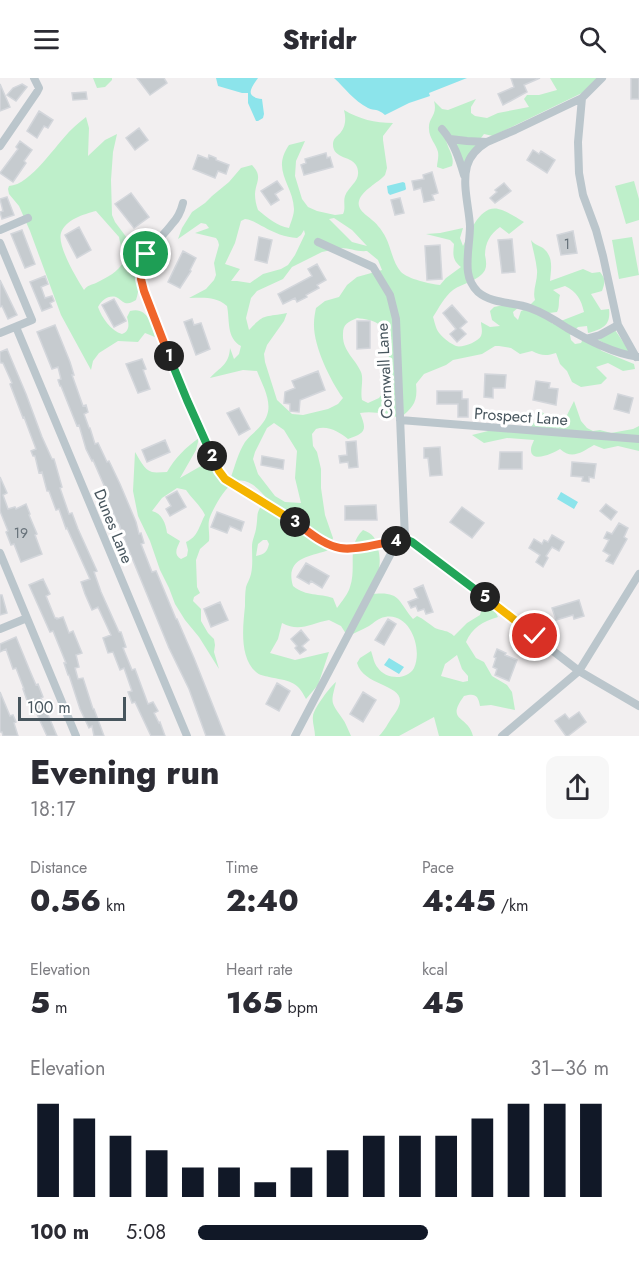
<!DOCTYPE html>
<meta charset="utf-8">
<style>
body{margin:0;font-family:Jost,sans-serif;background:#f7f7f7;color:#2b2b33;height:100vh;display:flex;flex-direction:column;font-size:22px;white-space:nowrap}
*{box-sizing:border-box;margin:0}
p{font-size:20px;color:#7c7c81}
.icon{flex:none;width:33px;height:33px;fill:none;stroke:currentColor;stroke-width:2;stroke-linecap:round;stroke-linejoin:round}
.map{position:relative;height:658px;overflow:hidden}
.side{display:flex;flex-direction:column;background:#fff;flex:1}
.side>*{flex:none}
.scale{position:absolute;left:18px;bottom:15px;width:108px;box-sizing:border-box;padding-left:6px;border:3px solid #47555d;border-top:0;font-size:16px;line-height:21px;white-space:nowrap;color:#47555d;-webkit-text-stroke:4px #fff;paint-order:stroke}
.pin{position:absolute;display:grid;place-items:center;width:51px;height:51px;color:#fff;margin:-26px;border:3px solid #fff;border-radius:50%;box-shadow:0 2px 6px #0007}
.km{position:absolute;width:30px;height:30px;margin:-15px;border-radius:50%;background:#222;color:#fff;font-size:16px;line-height:30px;text-align:center}
.round{display:grid;place-items:center;flex:none;width:63px;height:63px;border-radius:12px;background:#f7f7f7}
.overview{display:flex;align-items:center;justify-content:space-between;height:102px;padding:0 30px}
h1{font-size:33px;font-weight:800;line-height:45px}
.figures{display:grid;grid-template-columns:repeat(3,1fr);gap:9px;height:102px;padding:6px 30px}
.figures div{display:grid;align-content:center}
.figures b{font-size:30px;font-weight:800}
.figures small{font-size:16px;font-weight:400}
.figures p{font-size:16px}
.chart{height:168px;padding:12px 30px}
.chart p{display:flex;justify-content:space-between}
.chart svg{width:100%;height:108px;margin-top:6px;stroke:#111827;stroke-width:6}
ul{padding:0 30px;list-style:none;font-size:20px}
li{display:grid;grid-template-columns:96px 72px 1fr;align-items:center;height:45px}
li i{height:15px;border-radius:8px;background:#111827}
header{display:flex;justify-content:space-between;align-items:center;height:78px;padding:0 30px;background:#fff;font-size:27px;font-weight:800}
.map>svg:first-child{display:block}
.green{fill:#beefca;fill-rule:evenodd}
.water{fill:#8ce4eb}
.building{fill:#c6cbcf;stroke:#d3d6db;stroke-width:1.5}
.lines{fill:none;stroke-linecap:round;stroke-linejoin:round}
.minor{stroke:#bbc6cc;stroke-width:8}
.split-1-casing{stroke:#fff;stroke-width:12}
.split-2-casing{stroke:#fff;stroke-width:12}
.split-3-casing{stroke:#fff;stroke-width:12}
.split-4-casing{stroke:#fff;stroke-width:12}
.split-5-casing{stroke:#fff;stroke-width:12}
.split-6-casing{stroke:#fff;stroke-width:12}
.split-1{stroke:#f0652b;stroke-width:8}
.split-2{stroke:#22a559;stroke-width:8}
.split-3{stroke:#f5b400;stroke-width:8}
.split-4{stroke:#f0652b;stroke-width:8}
.split-5{stroke:#22a559;stroke-width:8}
.split-6{stroke:#f5b400;stroke-width:8}
.labels{text-anchor:middle;stroke-width:6;stroke-linejoin:round;paint-order:stroke}
.number-label{font-size:14px;fill:#67727a}
.street-label{font-size:16px;fill:#47555d;stroke:#fff}
</style>
<header><svg class="icon" aria-label="menu" viewBox="0 0 24 24"><path d="M4 6h16M4 12h16M4 18h16"/></svg>Stridr<svg class="icon" aria-label="search" viewBox="0 0 24 24"><circle cx="10" cy="10" r="6"/><path d="M15 15l6 6"/></svg></header>
<div class="map">
<svg width="639" height="658" viewBox="0 0 639 658">
<rect width="100%" height="100%" fill="#f2eff0"/>
<path class="green" d="M93,0H112V2L105,9L97,10Z
M550,0H598L582,15L493,58L484,56L481,60L446,62C448,71 455,79 452,88L443,91L437,89C437,84 439,80 438,74C436,66 429,60 429,51C428,39 438,38 434,23L442,31L448,32L476,21L471,29V35L475,38L487,40L498,35L529,29L524,21L527,17H539L557,12Z
M344,32C359,41 375,45 393,45L383,58V62L387,90L385,97C378,105 362,112 359,123C356,134 373,140 378,148C381,151 384,156 386,160C391,170 393,185 401,194C408,201 430,206 440,207L446,200L461,189C452,182 453,176 454,166L450,162L426,156L440,155L463,150L460,160L463,168C470,154 481,123 502,132C510,135 517,140 524,144L509,156L500,149C490,156 485,165 485,177C486,182 487,187 485,192C479,203 463,205 453,212C444,219 439,230 433,239C435,245 436,252 440,256C443,260 451,266 456,268C462,270 478,264 481,258C483,253 481,248 481,244L490,249L500,248L492,242L490,233L494,229L504,227L519,229L513,234L514,238L518,242L521,233L526,231L535,222C532,212 538,203 537,192C536,182 533,172 531,162C535,167 538,167 543,170C554,179 551,191 550,203L583,191L592,195L600,194C606,201 605,205 602,213L591,216L601,232L609,231C611,248 602,251 588,255L587,248L578,249L570,257L571,262L575,266L581,265L583,261L589,263L602,273L634,286L635,291L623,293L608,285L596,289L607,300L601,306L581,309L572,304L567,293L560,286L556,275C547,278 541,278 532,273L520,276L511,270L499,268H495L482,276L453,282L446,287L424,296L416,306C418,324 413,329 400,340C386,336 374,333 360,335C367,352 366,355 348,361C339,354 328,347 316,351L312,356L313,368L317,374L321,391V410L325,437L333,460L330,471L326,473C307,479 285,481 293,508C307,519 319,515 333,520L337,530C342,523 348,516 350,509C357,489 346,468 363,452C373,456 376,460 378,470C383,491 376,497 371,516C401,513 397,522 413,541L417,538C424,541 429,546 435,550C442,553 448,552 454,558L467,545L480,537L482,530L486,528L495,533L498,539C483,543 472,550 466,564L476,580L484,584L492,598L507,607L512,614L515,632L491,627L480,628C478,617 475,615 464,618C445,644 468,637 473,658H439L434,639L399,658H379C385,652 388,645 393,638C419,604 365,613 357,585L360,580L371,573C373,578 374,586 378,590C385,601 407,603 414,590C423,571 410,534 385,539C378,540 374,545 369,548C362,552 355,554 348,559L341,548L329,542C311,545 300,555 282,545L278,561L270,575L295,582L329,574L318,607L306,621C297,602 288,603 269,599C265,598 259,597 256,594C239,579 243,548 245,528C245,522 245,515 246,509C247,505 250,501 251,496C253,487 252,478 252,469C252,462 255,457 256,451C259,434 254,436 267,421C261,413 247,398 235,404C225,409 214,429 210,439C207,447 210,454 209,463L200,471L196,482L197,509L200,515L194,519L193,523L201,531V543L208,555L214,561L215,567L214,574L219,591L199,559L185,542L175,526L169,510L160,492L150,463L138,438L133,413L135,374C139,380 144,392 152,394C156,395 162,394 167,394C175,380 186,369 199,360L196,372L180,400L201,388L204,383L217,395L231,399C235,388 238,375 245,364C250,357 257,353 262,346C276,329 264,311 257,293L243,292L210,300C220,289 229,287 230,270L234,281L239,276L241,268C226,260 230,242 227,228C215,218 204,220 189,220L206,211L214,202L216,197L214,185L219,167L218,163L216,160L195,155L209,150L206,146L201,145L178,161L182,150L192,134L205,125L212,118L229,104L241,90L252,87C263,99 256,103 255,116C255,121 256,127 258,132C268,140 277,148 289,150C291,144 294,137 294,131C293,106 271,93 289,67L305,63L296,83L295,98L302,121L308,129L317,133L335,137L343,136C346,130 343,124 345,118C349,107 362,103 357,89C353,77 332,82 333,65C334,59 338,58 341,54C346,47 346,40 344,32ZM334,140L352,152L367,168L352,164L329,141ZM245,141C253,142 257,146 264,149C274,155 285,159 297,160L301,157L304,152L305,156L295,177L288,187L281,191L263,196L250,205L237,203H231L240,191L225,186L235,165L241,143ZM341,170C350,170 357,174 367,173L378,182L382,192L357,199L347,207L339,219L325,223L316,230C315,235 314,240 314,245C313,267 330,302 343,320L338,326L328,331L303,337L292,336L277,322L265,284L264,276L267,267L284,243L287,235C264,240 266,234 249,252L246,240L251,220L257,213L283,201L292,189L322,174ZM565,208C577,214 581,221 584,234L553,246L549,242V235L557,234C560,229 558,223 560,217L553,212ZM357,240C374,242 378,244 391,256L390,273L385,296V305L382,316L379,320L368,325L362,322C360,313 364,301 361,294C355,280 342,273 343,256C343,246 348,244 357,240ZM274,345L284,352L297,373L295,400L301,425L285,424L275,418L258,396L253,381L255,374L267,350ZM177,410L186,412C192,421 200,427 205,437C199,448 198,459 186,464L188,472L187,478L181,481C173,476 177,470 180,463L167,455C166,446 162,435 152,433L162,420ZM263,462H267L269,466C267,474 265,476 256,478L258,466ZM457,577L462,591L468,598V603L463,604L441,598L445,586Z
M86,39L89,50L88,78L105,62L117,56L113,74L111,102L112,137L115,144L139,176L132,178C138,192 141,208 136,222C132,224 130,226 125,225C122,224 119,220 116,219C108,217 102,222 98,229C102,240 111,253 122,256C130,253 129,246 127,239L130,233C147,228 152,246 155,259L145,255L138,264L118,263L99,275L93,283L91,292L61,237L30,153L19,128L9,116L8,111L9,108C31,107 56,66 72,51C76,47 81,43 86,39ZM96,133L119,159L124,183C118,194 108,199 96,205C91,207 88,207 84,212C77,201 57,168 61,155C65,142 84,136 96,133Z
M453,62L480,65L464,91Z
M634,103L639,121V142L626,146L615,108Z
M632,159L639,197L619,201L612,162Z
M615,252L630,274L614,271L597,261Z
M574,323L581,343L587,350L593,353L600,352L611,355L633,351L639,348V373L618,368L604,371L594,367C582,374 572,382 560,371C554,375 530,386 531,371C531,368 533,365 534,362L507,360L484,365L472,357L492,352L530,350L536,342L539,331L558,349L567,337Z
M336,604C331,625 330,623 342,640C346,645 348,652 351,658H315C315,651 312,644 313,638C314,630 330,609 336,604Z"/>
<path class="water" d="M216,0H258C250,11 245,19 262,21L264,36L263,40L258,43H256L248,25V15H242L218,8Z
M334,0H467L429,15L430,18L409,25L385,37C377,30 375,33 368,30C354,23 345,10 334,0Z
M403,104L405,105L406,111L405,112L390,117L388,115L387,108Z
M561,414L578,424L574,431L557,421Z
M389,580L404,589L399,596L384,587Z"/>
<path class="building" d="M137,0H164L167,5L150,17Z
M511,0H540L524,7L527,14L503,27L498,16L514,9Z
M631,0H639V21H631Z
M0,6L10,29L0,33Z
M22,6L27,9L16,23L7,17L13,10Z
M86,14L87,21L73,22L72,15Z
M39,33L53,42L48,50L44,48L37,60L27,53Z
M139,50L148,62L135,72L126,60Z
M20,63L32,72L24,83L26,85L13,104L0,95L18,71L16,69Z
M533,72L539,76L541,73L555,82L547,95L527,82Z
M326,75L327,80L330,79L333,89L304,97L301,87L306,85L305,81Z
M198,77L208,81L209,77L216,80V82L229,87L226,96L218,93L215,100L193,91Z
M432,94L438,115L432,117L434,122L424,124L421,110L414,112L412,103L424,101L423,97Z
M277,103L283,111L275,116L279,122L271,127L261,113Z
M504,105L511,113L495,125L490,120L497,114L495,112Z
M131,115L149,139L134,150L115,126Z
M7,119L14,137L2,141L0,134L3,133L0,121Z
M400,120L404,135L395,137L391,122Z
M79,149L91,172L77,180L65,157Z
M22,152L35,186L25,190L11,156Z
M573,153L577,175L561,177L557,157Z
M259,159L272,162L267,185L255,182Z
M512,161L515,194L502,195L498,162Z
M440,167L442,201L427,202L425,168Z
M183,173L196,180L190,192L191,193L180,210L168,204Z
M317,186L326,202L317,207L319,210L306,217L307,219L297,224L295,220L283,226L278,216L312,198L308,191Z
M45,198L48,206L41,209L45,220L52,218L54,223L50,225L52,229L42,233L30,204Z
M0,202L17,237L8,241L2,228L0,229Z
M114,221L126,243L114,249L102,227Z
M452,227L467,244L460,250L466,256L457,264L450,256L456,251L443,235Z
M192,241L194,247L201,245L210,271L196,277L184,244Z
M357,243H370V270L357,271Z
M55,247L70,284L74,297H72L83,328L86,327L88,334L84,336L89,350H90L95,366L98,365L107,384L109,383L120,406L136,444L139,456L141,455L144,465L141,466L152,494L156,493L176,541H177L194,580L225,658H206L189,611L169,570L123,458L119,446H118L108,422L107,423L103,413L106,412L93,382L92,383L86,371L79,347L77,348L61,308H60L58,302L61,301L58,289L52,291L37,254Z
M7,271L26,316L42,359L52,381H54L62,409L60,410L69,436L72,435L78,451L97,493L94,494L101,514L119,554H121L126,569L123,570L132,592L135,591L148,626L153,624L158,633L154,635L159,645L160,644L165,658H151L135,624L132,625L128,614L132,613L124,590L120,592L113,574L108,575L103,560L111,557L98,529L92,532L85,516L81,504L90,501L67,450L66,451L59,431L56,432L49,413H47L42,394L39,395L35,378H33L31,373L36,371L24,339L23,340L10,306L12,305L3,285H1L0,282V274Z
M142,281L146,291L143,292L150,311L138,315L126,286Z
M318,293L325,312L300,322L299,334L290,333V326L284,325L285,314L295,310L292,303Z
M485,296L506,297L505,310H493V320L484,319Z
M536,303L550,305L549,310L558,311L556,327L533,322Z
M437,313H462V321H468V339H458V326H437Z
M618,316L633,320L629,335L614,331Z
M239,330L250,351L239,357L227,335Z
M521,337L530,338L529,346H521Z
M165,362L170,374L147,384L142,372Z
M356,363L358,389L349,390L348,384L340,385L339,378L347,377L346,364Z
M440,369L442,397L430,398L428,380H424V370Z
M500,374H522V391H499Z
M262,378L284,382L283,391L261,387Z
M572,384L596,386L594,400L589,399V404L582,403L583,399L571,398Z
M0,399L7,415L3,417L8,431L15,429L16,431L26,426L30,436L29,437L37,456L35,457L42,476L21,484L14,466L11,467L6,454L8,453L0,433Z
M177,413L186,429L170,438L166,431L171,428L166,419Z
M606,426L617,434L611,442L600,433Z
M376,427L377,442H345V428Z
M462,429L484,445L472,460L450,444Z
M217,434L244,444L241,453L230,448L227,455L211,449Z
M619,445L628,450L624,459L627,461L613,486L606,483L610,477L603,473L609,462L604,460L607,454L612,456Z
M552,457L564,464L559,473L552,469L546,478L548,480L543,489L536,484L540,477L529,470L534,461L542,466L544,462L548,464Z
M306,485L329,498L322,510L311,503L309,506L297,499Z
M43,501L50,516L46,518L55,540H57V541L63,539L69,555L73,553L82,575L76,577L79,589L75,590L78,601L83,600L93,631H94L104,658H94L92,648L89,650L80,631L69,597H68L64,585H66L53,553L50,554L29,507Z
M423,507L433,534L426,536L424,531L418,533L416,528L411,530L408,524L418,520L414,511Z
M0,517H2L7,535L0,537Z
M579,522L584,538L574,541L573,537L556,542L552,530Z
M220,524L228,542L211,549L204,531Z
M388,541L396,546L384,567L375,562Z
M301,552L309,562L302,568L306,572L300,576L295,570L297,568L291,561Z
M16,559L30,593L36,607L38,606L43,619L41,620L57,658H47L31,623L28,625L23,611H24L16,590L13,591L6,571L0,574V566Z
M497,571L506,575L505,577L517,582L509,603L495,597L497,591L493,589L496,580L494,579Z
M277,605L290,613L279,633L266,626Z
M0,614L10,638L13,637L16,644L14,645L18,658H3L2,654H0Z
M363,614L376,622L363,644L350,636Z
M579,634L586,644L568,658H566L555,643L565,636L569,641Z"/>
<g class="lines">
<path class="minor" d="M582,20L578,64L579,95L583,117L596,152L603,178L618,247L636,279
M442,51C454,65 459,80 464,97
M450,61L467,63L487,64L515,52L582,20L602,0
M487,64C477,70 470,77 467,88C462,107 469,129 470,148C470,163 466,179 468,194C469,202 473,209 478,214C492,226 514,224 530,230C544,235 555,242 567,250C588,262 614,276 639,279
M0,68L37,14L39,10L34,0
M183,125C181,133 178,140 172,146C161,161 142,174 140,194C140,200 142,207 144,213L187,322L217,390L225,401L328,466L340,470H350L405,461L412,464L579,593L639,628
M0,152L28,140
M318,164L373,189L390,217L396,241L405,461
M0,165L32,242L0,255
M16,249L187,658
M589,260L600,257L618,247
M400,342L639,361
M0,475L76,658
M0,551L27,540
M295,658L398,462
M502,658L579,593L639,496"/>
</g>
<g class="lines">
<g class="split-1-casing">
<path id="split-1" d="M146,176L141,190V201L144,213L169,278"/>
</g>
<g class="split-2-casing">
<path id="split-2" d="M169,278L187,322L212,378"/>
</g>
<g class="split-3-casing">
<path id="split-3" d="M212,378L219,393L225,401L295,444"/>
</g>
<g class="split-4-casing">
<path id="split-4" d="M295,444C308,453 323,467 340,470C355,473 380,465 396,463"/>
</g>
<g class="split-5-casing">
<path id="split-5" d="M396,463L405,461L412,464L485,519"/>
</g>
<g class="split-6-casing">
<path id="split-6" d="M485,519L535,558"/>
</g>
<use href="#split-1" class="split-1"/>
<use href="#split-2" class="split-2"/>
<use href="#split-3" class="split-3"/>
<use href="#split-4" class="split-4"/>
<use href="#split-5" class="split-5"/>
<use href="#split-6" class="split-6"/>
</g>
<g class="labels">
<g class="number-label">
<text x="567" y="171">1</text>
<text x="21" y="460">19</text>
</g>
<g class="street-label">
<text transform="translate(384 293) rotate(-93)" y="6">Cornwall Lane</text>
<text transform="translate(521 338) rotate(4)" y="6">Prospect Lane</text>
<text transform="translate(114 448) rotate(68)" y="6">Dunes Lane</text>
</g>
</g>
</svg>
<div class="scale">100 m</div>
<div class="pin" style="left:146px;top:176px;background:#1e9e55"><svg class="icon" aria-label="arrive" viewBox="0 0 24 24"><path d="M6 21V4h12l-3 4 3 4H6"/></svg></div>
<div class="pin" style="left:535px;top:558px;background:#d93025"><svg class="icon" aria-label="check" viewBox="0 0 24 24"><path d="M5 12l5 5 9-10"/></svg></div>
<b class="km" style="left:169px;top:278px">1</b>
<b class="km" style="left:212px;top:378px">2</b>
<b class="km" style="left:295px;top:444px">3</b>
<b class="km" style="left:396px;top:463px">4</b>
<b class="km" style="left:485px;top:519px">5</b>
</div>
<section class="side">
<div class="overview"><div><h1>Evening run</h1><p>18:17</p></div><a class="round"><svg class="icon" aria-label="share" viewBox="0 0 24 24"><path d="M12 15V3M7 8l5-5 5 5M5 13v7h14v-7"/></svg></a></div>
<div class="figures">
<div><p>Distance</p><b>0.56<small> km</small></b></div>
<div><p>Time</p><b>2:40</b></div>
<div><p>Pace</p><b>4:45<small> /km</small></b></div>
</div>
<div class="figures">
<div><p>Elevation</p><b>5<small> m</small></b></div>
<div><p>Heart rate</p><b>165<small> bpm</small></b></div>
<div><p>kcal</p><b>45</b></div>
</div>
<div class="chart"><p><span>Elevation</span>31–36 m</p>
<svg viewBox="0 0 160 44" preserveAspectRatio="none"><path d="M5 44V6M15 44V12M25 44V19M35 44V25M45 44V32M55 44V32M65 44V38M75 44V32M85 44V25M95 44V19M105 44V19M115 44V19M125 44V12M135 44V6M145 44V6M155 44V6"/></svg>
</div>
<ul>
<li><b>100 m</b>5:08<i style="width:56%"></i></li>
</ul>
</section>
